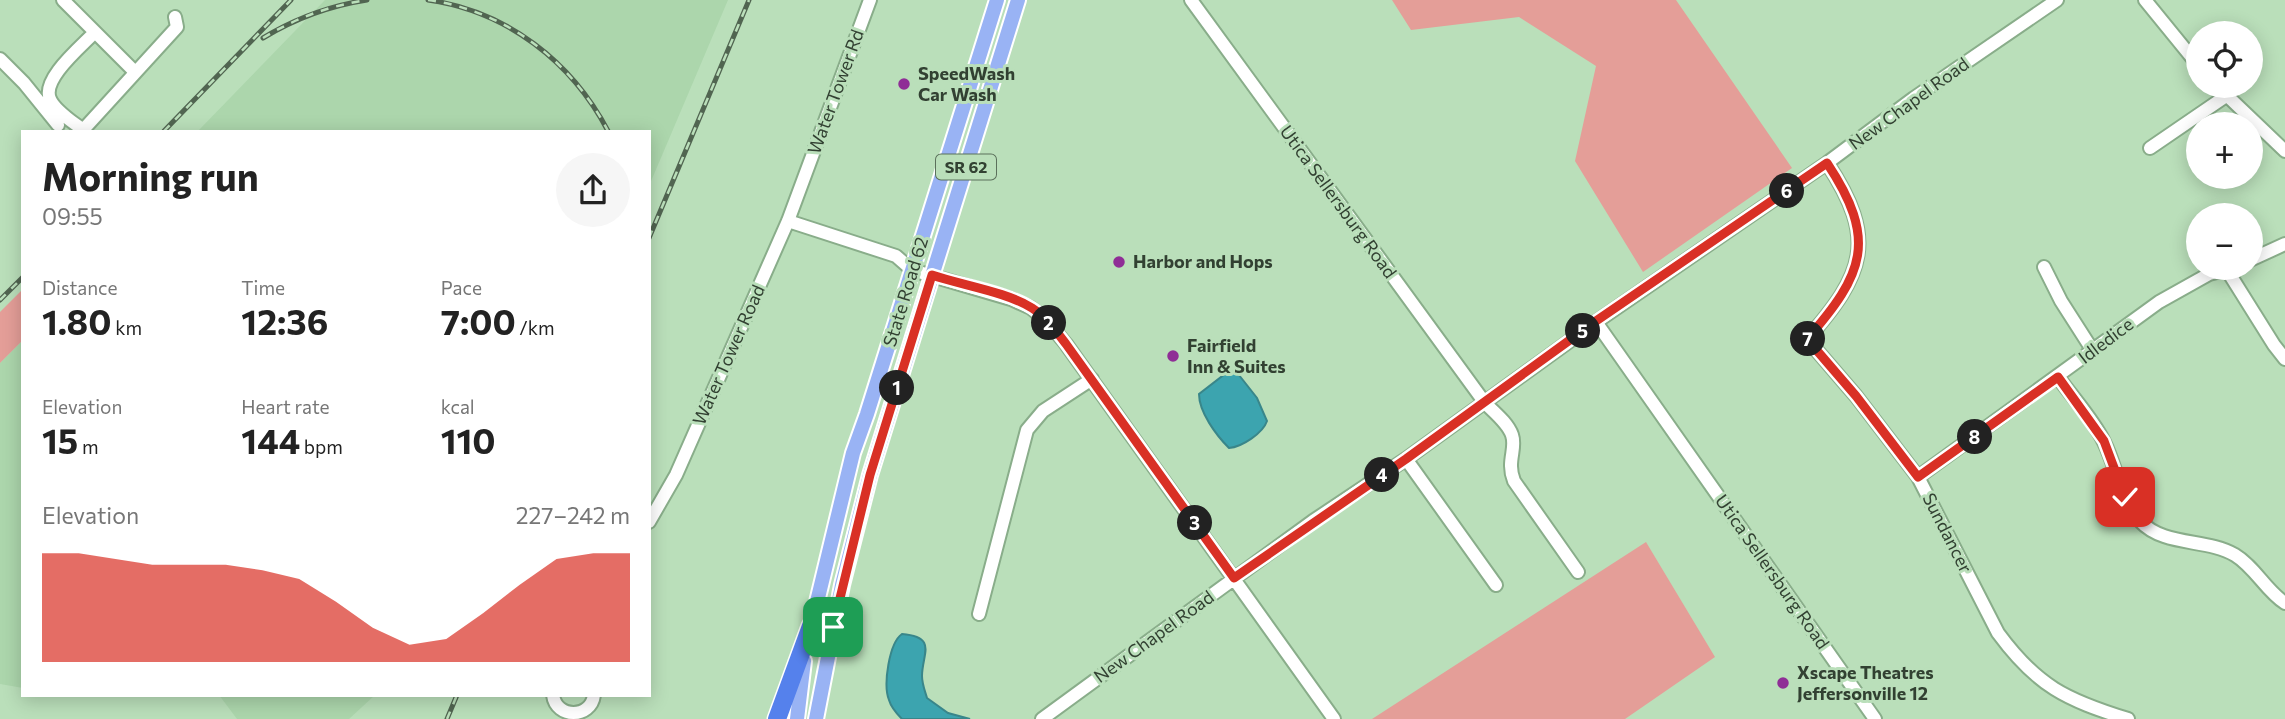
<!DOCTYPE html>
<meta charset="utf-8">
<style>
body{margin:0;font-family:Commissioner,sans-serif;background:#f6f6f6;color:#222;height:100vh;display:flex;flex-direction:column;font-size:26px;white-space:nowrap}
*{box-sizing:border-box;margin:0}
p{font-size:23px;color:#767676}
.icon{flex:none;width:38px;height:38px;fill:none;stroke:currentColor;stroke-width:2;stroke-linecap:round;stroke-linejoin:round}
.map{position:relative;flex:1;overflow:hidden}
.drawer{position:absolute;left:21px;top:130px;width:630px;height:567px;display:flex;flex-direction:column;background:#fff;border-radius:0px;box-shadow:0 4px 18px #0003}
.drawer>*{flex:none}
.controls{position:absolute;left:2186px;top:21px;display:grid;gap:14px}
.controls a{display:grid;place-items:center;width:77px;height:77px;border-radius:50%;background:#fff;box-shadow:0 4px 18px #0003;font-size:35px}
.pin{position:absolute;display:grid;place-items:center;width:60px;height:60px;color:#fff;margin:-30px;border-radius:14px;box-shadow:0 4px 10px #0006}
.km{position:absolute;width:35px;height:35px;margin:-18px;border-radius:50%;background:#222;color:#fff;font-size:19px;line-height:35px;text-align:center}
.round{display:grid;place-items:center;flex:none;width:74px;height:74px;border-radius:37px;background:#f6f6f6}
.summary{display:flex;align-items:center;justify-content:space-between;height:119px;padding:0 21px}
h1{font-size:38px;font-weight:700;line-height:52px}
.figures{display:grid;grid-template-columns:repeat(3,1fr);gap:10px;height:119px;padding:7px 21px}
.figures div{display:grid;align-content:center}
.figures b{font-size:35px;font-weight:700}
.figures small{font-size:19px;font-weight:400}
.figures p{font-size:19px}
.chart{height:196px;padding:14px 21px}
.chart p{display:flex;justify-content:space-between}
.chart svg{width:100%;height:126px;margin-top:7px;fill:#d93025;opacity:.7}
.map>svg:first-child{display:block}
.built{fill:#acd6ac}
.green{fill:#e49e98}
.water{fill:#3ca4af;stroke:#39868a;stroke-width:2}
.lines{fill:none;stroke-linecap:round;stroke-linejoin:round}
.minor-casing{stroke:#89ad8a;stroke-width:16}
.major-casing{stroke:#fff;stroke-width:18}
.highway-casing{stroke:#fff;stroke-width:21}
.minor{stroke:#fff;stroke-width:12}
.major{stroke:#99b3f4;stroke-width:14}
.highway{stroke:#5581ec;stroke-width:18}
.rail-casing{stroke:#516551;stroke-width:5}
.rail{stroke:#badfba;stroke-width:2.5;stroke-dasharray:8;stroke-linecap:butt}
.route-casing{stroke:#fff;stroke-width:14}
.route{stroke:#d93025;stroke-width:9}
.poi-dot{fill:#8f2e96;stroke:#badfba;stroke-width:2.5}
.labels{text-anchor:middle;stroke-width:6;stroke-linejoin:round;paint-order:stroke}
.shield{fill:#badfba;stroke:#5b705b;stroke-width:2}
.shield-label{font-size:16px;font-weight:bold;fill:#324132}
.poi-label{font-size:18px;font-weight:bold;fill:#324132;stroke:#badfba;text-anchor:start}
.street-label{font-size:18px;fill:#324132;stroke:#badfba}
</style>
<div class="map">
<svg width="2285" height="719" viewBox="0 0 2285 719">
<rect width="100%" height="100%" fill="#badfba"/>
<path class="built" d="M325,0H728L649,186V131H198Z
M23,340V688L0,684V363Z
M219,695H375L349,719H237Z"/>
<path class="green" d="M1392,0H1676L1792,168L1643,272L1575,161L1596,66L1519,17L1411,30Z
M23,289V340L0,363V312Z
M1646,542L1715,657L1625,719H1372Z"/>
<path class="water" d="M1235,370L1257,398L1267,421C1263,433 1242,447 1229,448C1216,435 1199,412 1199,394L1225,374Z
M902,634C938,637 922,654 922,676C922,684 925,691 927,698L948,713L970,719H902C897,714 891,707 889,700C883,685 889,643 902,634Z"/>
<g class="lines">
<g class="minor-casing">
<path id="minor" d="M63,0L135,72
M1191,0L1485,403C1494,412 1508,423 1512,435C1517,449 1506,461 1514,481L1578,572
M2145,0L2198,65
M95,32C82,46 41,79 50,99C55,111 73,122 83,130L177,27L175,17
M0,59L24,83L58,125
M2217,86L2285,151
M2150,148L2226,96
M1827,163C1878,240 1864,274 1807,339L1856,396L1918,477L1998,633C2037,686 2066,700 2128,719
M788,221L896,256L912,270L1011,299L1031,308L1046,320L1066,344L1334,719
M2250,260L2285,244
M2044,267L2061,301L2093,351
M2227,270L2274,345L2285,359
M1596,322L1875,719
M2058,377C2073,398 2093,419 2104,442C2117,468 2120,499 2140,521C2164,547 2206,538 2235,555C2255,567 2266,591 2285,603
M1406,459L1496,585
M1918,477L2159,302L2209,274L2232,268
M649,522L676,475L788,221L870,0
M979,614L1027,430L1043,411L1092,379
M553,695C556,719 591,719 594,695
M1042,719L1313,521L1406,459L1596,322L1827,163L1914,98L2057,0"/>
</g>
<g class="major-casing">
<path id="major" d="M809,635L853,453L867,414L997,0
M797,719L804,661
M816,719L842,585L870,475L1018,0"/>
</g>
<g class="highway-casing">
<path id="highway" d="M777,719L811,626"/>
</g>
<use href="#minor" class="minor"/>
<use href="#major" class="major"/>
<use href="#highway" class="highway"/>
<g class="rail-casing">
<path id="rail" d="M428,0C507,11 572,62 608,131
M263,38C296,18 328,6 367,0
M164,131L291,0
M649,238L749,0
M0,300L23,277
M447,719L457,695"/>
</g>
<use href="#rail" class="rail"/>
</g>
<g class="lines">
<g class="route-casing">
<path id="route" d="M833,627L870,475L932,275C961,285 1007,292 1032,308C1046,317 1056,331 1066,344L1234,578L1406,459L1596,321L1827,163C1878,240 1864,274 1807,339L1856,396L1918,477L2058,377L2104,441L2125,497"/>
</g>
<use href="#route" class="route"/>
</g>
<g class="poi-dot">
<circle cx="904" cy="84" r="7"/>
<circle cx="1119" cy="262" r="7"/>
<circle cx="1173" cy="356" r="7"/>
<circle cx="1783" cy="683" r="7"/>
</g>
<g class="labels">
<rect class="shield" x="936" y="154.5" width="60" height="25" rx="5"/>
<g class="shield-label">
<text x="966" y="173">SR 62</text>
</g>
<g class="poi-label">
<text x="918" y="80">SpeedWash<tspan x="918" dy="21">Car Wash</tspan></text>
<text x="1133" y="268">Harbor and Hops</text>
<text x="1187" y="352">Fairfield<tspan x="1187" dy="21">Inn &amp; Suites</tspan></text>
<text x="1797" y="679">Xscape Theatres<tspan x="1797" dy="21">Jeffersonville 12</tspan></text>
</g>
<g class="street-label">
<text transform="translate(836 92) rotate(-70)" y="6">Water Tower Rd</text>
<text transform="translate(1909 104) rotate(-36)" y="6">New Chapel Road</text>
<text transform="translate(1338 202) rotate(54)" y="6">Utica Sellersburg Road</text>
<text transform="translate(906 292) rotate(-73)" y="6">State Road 62</text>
<text transform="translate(2106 341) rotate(-37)" y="6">Idledice</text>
<text transform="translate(729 355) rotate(-66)" y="6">Water Tower Road</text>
<text transform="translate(1947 533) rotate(63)" y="6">Sundancer</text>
<text transform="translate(1772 572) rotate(55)" y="6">Utica Sellersburg Road</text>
<text transform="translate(1154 637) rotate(-36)" y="6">New Chapel Road</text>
</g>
</g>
</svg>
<div class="controls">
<a><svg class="icon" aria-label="locate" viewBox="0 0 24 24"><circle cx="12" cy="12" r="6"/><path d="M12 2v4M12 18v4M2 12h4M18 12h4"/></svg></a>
<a>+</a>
<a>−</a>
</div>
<div class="pin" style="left:833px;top:627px;background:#1e9e55"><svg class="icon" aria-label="arrive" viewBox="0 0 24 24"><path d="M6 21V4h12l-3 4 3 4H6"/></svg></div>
<div class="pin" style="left:2125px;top:497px;background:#d93025"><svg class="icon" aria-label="check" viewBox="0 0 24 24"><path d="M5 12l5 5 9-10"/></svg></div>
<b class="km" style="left:897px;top:388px">1</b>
<b class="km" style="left:1049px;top:323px">2</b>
<b class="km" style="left:1195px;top:523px">3</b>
<b class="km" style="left:1382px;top:475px">4</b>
<b class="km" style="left:1583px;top:331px">5</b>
<b class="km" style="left:1787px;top:191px">6</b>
<b class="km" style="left:1808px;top:339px">7</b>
<b class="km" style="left:1975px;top:437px">8</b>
<section class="drawer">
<div class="summary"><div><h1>Morning run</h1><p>09:55</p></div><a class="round"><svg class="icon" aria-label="share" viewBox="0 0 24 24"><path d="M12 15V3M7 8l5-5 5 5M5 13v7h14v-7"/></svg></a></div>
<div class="figures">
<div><p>Distance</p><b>1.80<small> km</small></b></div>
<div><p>Time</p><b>12:36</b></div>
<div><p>Pace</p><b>7:00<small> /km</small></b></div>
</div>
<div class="figures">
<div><p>Elevation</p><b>15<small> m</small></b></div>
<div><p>Heart rate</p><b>144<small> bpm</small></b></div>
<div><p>kcal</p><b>110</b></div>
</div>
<div class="chart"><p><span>Elevation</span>227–242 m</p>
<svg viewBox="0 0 160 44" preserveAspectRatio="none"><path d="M0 44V6L10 6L20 8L30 10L40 10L50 10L60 12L70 15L80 23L90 32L100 38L110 36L120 27L130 17L140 8L150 6L160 6V44z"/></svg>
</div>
</section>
</div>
